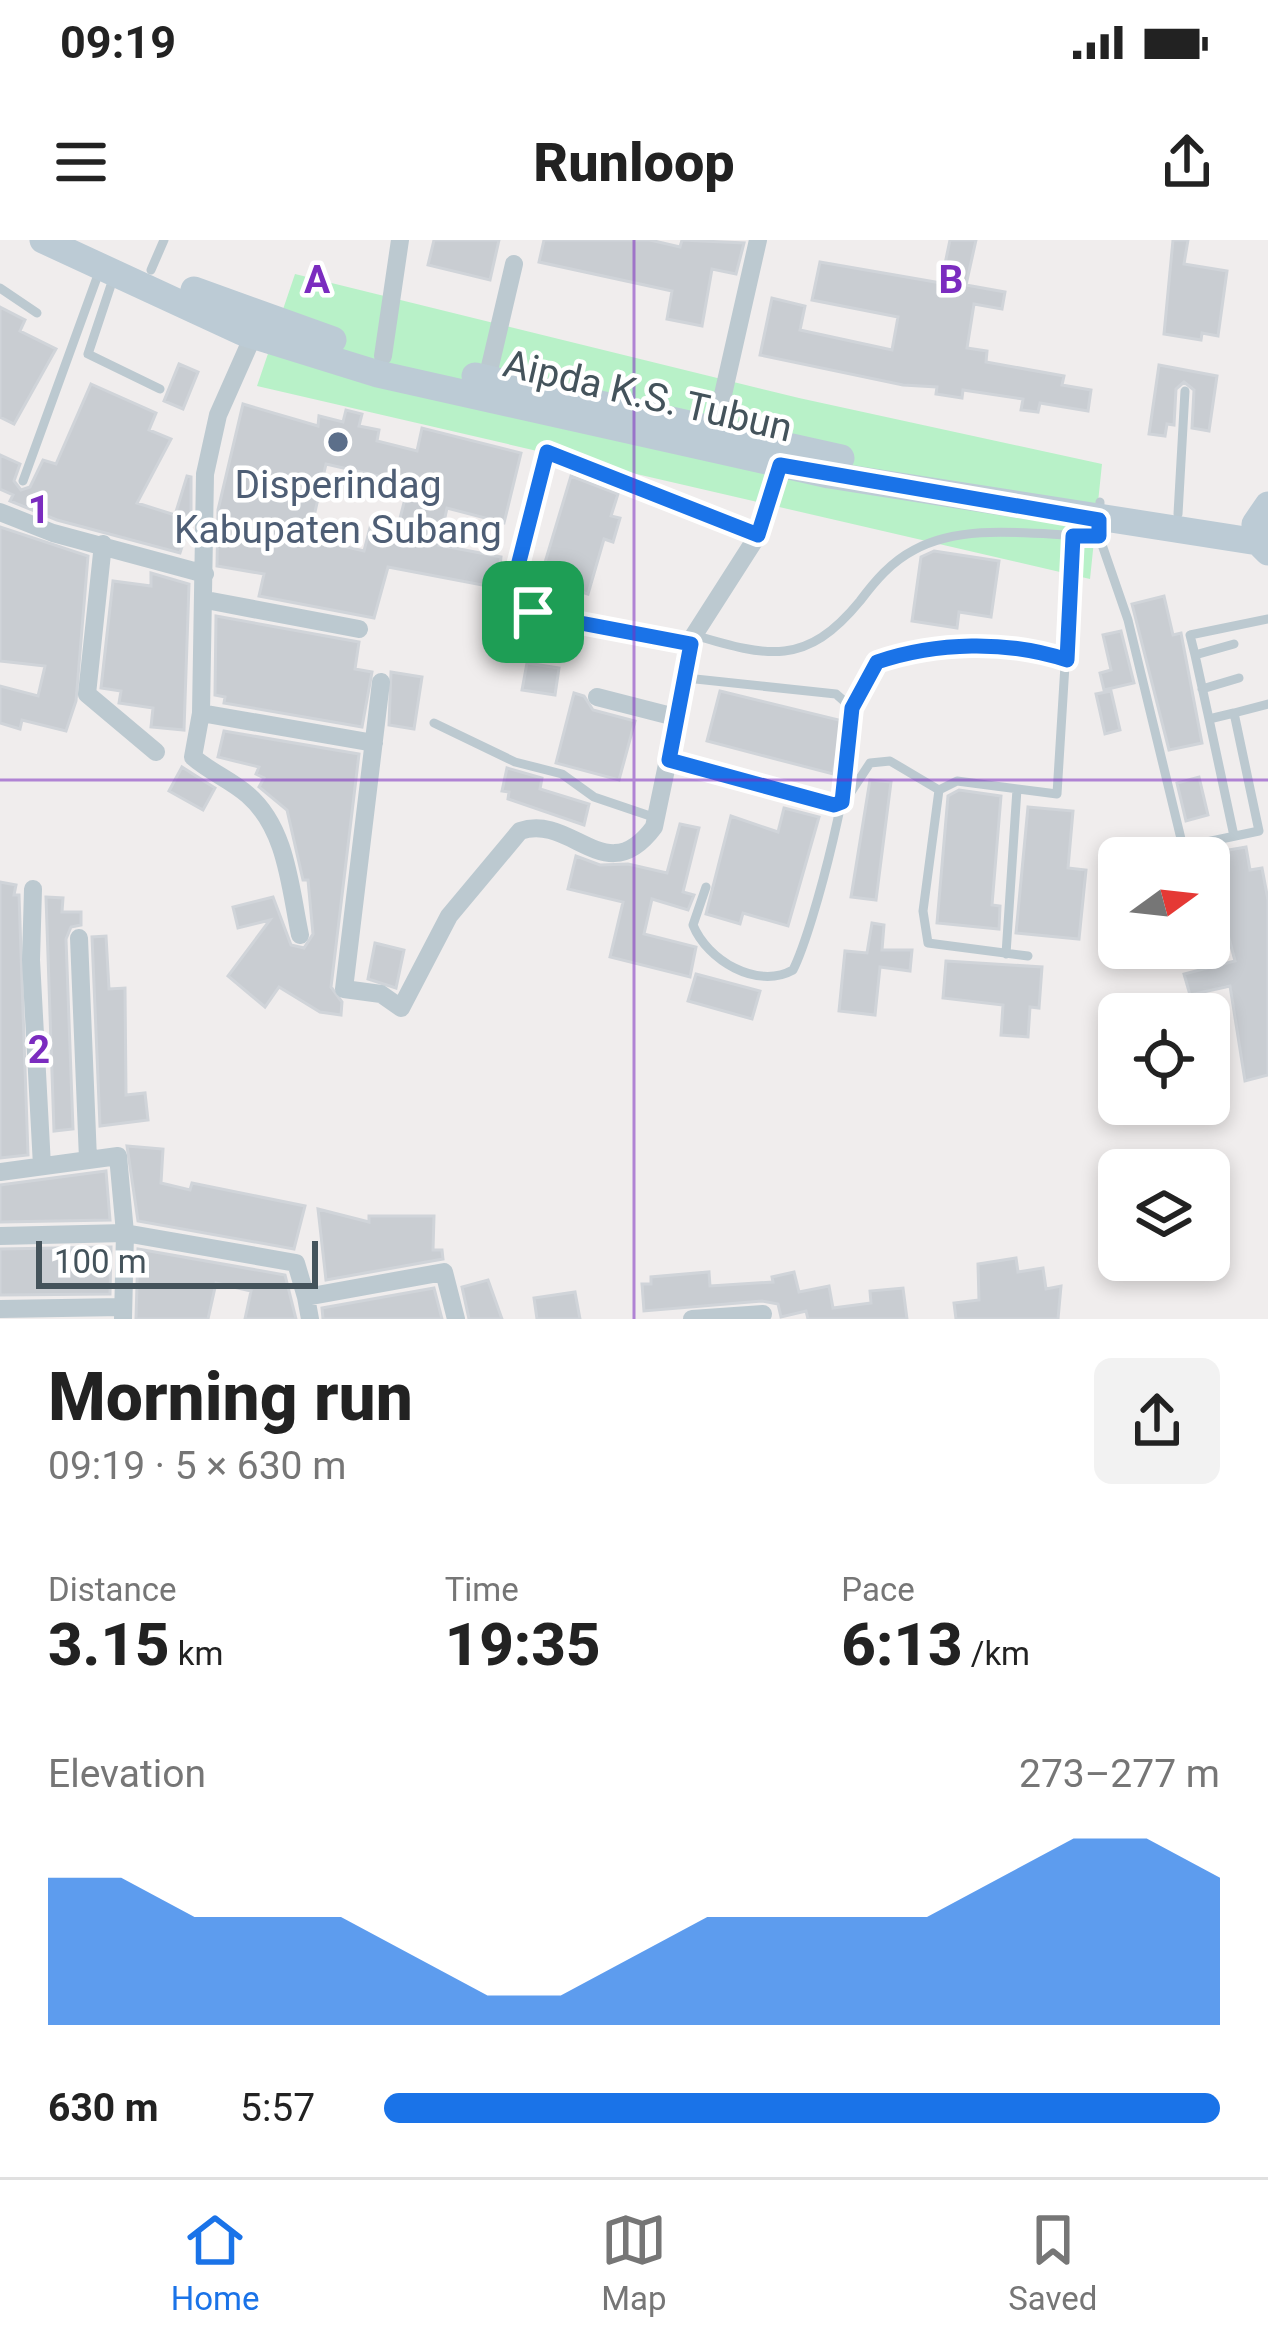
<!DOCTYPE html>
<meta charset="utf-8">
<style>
body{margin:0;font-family:Roboto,sans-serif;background:#f2f2f2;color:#222;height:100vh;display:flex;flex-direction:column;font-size:45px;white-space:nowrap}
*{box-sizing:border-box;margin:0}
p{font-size:39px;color:#767676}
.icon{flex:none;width:66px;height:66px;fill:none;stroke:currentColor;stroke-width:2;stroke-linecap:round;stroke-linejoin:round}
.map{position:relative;height:1079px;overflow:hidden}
.details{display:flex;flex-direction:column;background:#fff;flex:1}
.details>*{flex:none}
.needle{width:78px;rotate:75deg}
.controls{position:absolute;left:1098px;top:597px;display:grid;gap:24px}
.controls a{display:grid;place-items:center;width:132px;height:132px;border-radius:18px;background:#fff;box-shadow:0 6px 18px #0003;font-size:60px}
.scale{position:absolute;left:36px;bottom:30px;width:282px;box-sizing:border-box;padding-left:12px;border:6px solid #44535b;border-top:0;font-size:33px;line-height:42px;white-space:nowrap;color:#44535b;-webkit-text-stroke:9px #fff;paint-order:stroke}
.pin{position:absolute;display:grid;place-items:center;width:102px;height:102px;color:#fff;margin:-51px;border-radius:24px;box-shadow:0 6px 18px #0006}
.round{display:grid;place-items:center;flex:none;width:126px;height:126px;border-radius:18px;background:#f2f2f2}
.headline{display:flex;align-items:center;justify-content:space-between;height:204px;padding:0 48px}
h1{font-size:66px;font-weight:800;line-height:90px}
.stats{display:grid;grid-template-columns:repeat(3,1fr);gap:18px;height:204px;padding:12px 48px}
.stats div{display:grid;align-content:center}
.stats b{font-size:60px;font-weight:800}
.stats small{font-size:33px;font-weight:400}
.stats p{font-size:33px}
.chart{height:336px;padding:24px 48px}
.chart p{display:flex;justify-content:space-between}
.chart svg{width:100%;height:216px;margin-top:12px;fill:#1a73e8;opacity:.7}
ul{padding:0 48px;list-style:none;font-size:39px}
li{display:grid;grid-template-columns:192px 144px 1fr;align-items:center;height:90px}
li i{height:30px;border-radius:15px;background:#1a73e8}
.status{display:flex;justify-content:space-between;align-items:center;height:84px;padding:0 60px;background:#fff;direction:ltr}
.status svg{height:33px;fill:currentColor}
header{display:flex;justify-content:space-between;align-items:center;height:156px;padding:0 48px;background:#fff;font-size:54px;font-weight:800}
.menu{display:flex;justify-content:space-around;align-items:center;height:168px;border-top:3px solid #e0e0e0;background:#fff;font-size:33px;color:#767676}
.menu a{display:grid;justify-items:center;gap:6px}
.menu .on{color:#1a73e8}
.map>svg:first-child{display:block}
.green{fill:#b8f1c8}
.building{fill:#c9cdd2;stroke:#d0d4d9;stroke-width:3;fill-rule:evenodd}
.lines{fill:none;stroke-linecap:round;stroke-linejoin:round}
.lane{stroke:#bcc9d0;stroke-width:9}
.street{stroke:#bcc9d0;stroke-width:18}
.secondary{stroke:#bccbd5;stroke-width:27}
.route-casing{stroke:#fff;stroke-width:24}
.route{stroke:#1a73e8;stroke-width:15}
.grid{fill:none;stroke:#7b2cbf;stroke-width:3;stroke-opacity:0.55}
.service-dot{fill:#5c6f8a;stroke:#fff;stroke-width:4.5}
.labels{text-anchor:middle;stroke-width:9;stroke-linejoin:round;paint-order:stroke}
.street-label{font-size:39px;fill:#44535b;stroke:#fff}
.service-label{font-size:39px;fill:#4e5e75;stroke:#fff}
.grid-label{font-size:39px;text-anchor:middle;font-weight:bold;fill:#7b2cbf;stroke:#fff;stroke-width:9;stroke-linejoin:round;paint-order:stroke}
</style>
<div class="status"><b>09:19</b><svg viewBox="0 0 49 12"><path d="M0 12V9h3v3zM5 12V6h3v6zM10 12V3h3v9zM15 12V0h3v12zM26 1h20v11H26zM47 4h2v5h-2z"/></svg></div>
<header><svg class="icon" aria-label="menu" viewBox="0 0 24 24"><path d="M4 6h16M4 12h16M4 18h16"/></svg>Runloop<svg class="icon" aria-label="share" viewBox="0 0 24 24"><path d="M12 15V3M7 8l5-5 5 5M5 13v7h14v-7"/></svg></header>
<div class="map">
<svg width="1268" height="1079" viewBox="0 0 1268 1079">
<rect width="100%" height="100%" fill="#f0eded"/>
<path class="green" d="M295,34L799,158L1102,224L1090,339L257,146Z"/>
<path class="building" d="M434,0H499L490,40L428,25Z
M544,0H650L680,7L682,0L744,3L736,34L712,29L702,86L667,79L672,51L539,22Z
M950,0H976L966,45L1005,52L1002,69L974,64L967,108L987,111L986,122L1064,136L1062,145L1091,150L1088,171L1040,163L1038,172L1021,170L1023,159L963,150L962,158L936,154L937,147L903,145L760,115L772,58L805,66L800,90L892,110L898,77L812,60L820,22L941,43Z
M1173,0H1188L1184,24L1227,31L1218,96L1202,93L1201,100L1164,94Z
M0,67L25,80L20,91L56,109L14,184L0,177Z
M179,124L198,132L183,169L164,161Z
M1159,125L1217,136L1209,191L1192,188L1194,150L1184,142L1176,149L1174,185L1167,184L1165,196L1149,194Z
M91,144L156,173L149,190L171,199L137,263L175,275L187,236L191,237V278L180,313L57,280L10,261L13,255L0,249V215L20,224L14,241L21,250L30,247L43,220L56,224Z
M243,164L318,186L319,176L343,182L346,170L362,174L359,186L379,190L377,201L417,211L422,188L521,213L504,283L447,268L439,305L501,317L498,348L388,327L374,378L259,356L264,334L217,326L218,270ZM326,224L409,243L397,290L371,284L364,311L309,298Z
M571,236L618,254L611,276L620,278L613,302L604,299L588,354L540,339Z
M0,287L88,316L76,461L66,491L22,480L20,489L0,483V446L38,456L45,426L0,421Z
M934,311L999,321L991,377L959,372L957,388L912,381L921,317Z
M151,333L189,344L184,490L151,487L153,468L119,463L121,451L101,448L113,341L151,346Z
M1164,356L1173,395L1181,393L1202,503L1169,510L1132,364Z
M216,376L359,402L355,429L372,432L362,487L224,463L225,457L215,455Z
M1121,391L1134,443L1104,450L1100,433L1111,430L1103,395Z
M527,423L559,428L555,455L522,450Z
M391,432L422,437L414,489L389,485Z
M720,451L843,481L833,534L707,501Z
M1111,451L1120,490L1105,494L1096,454Z
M574,453L584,456L593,470L635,481L619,540L556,523Z
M224,491L359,514L331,747L342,762L341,775L320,772L279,747L265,767L228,736L270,680L238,688L233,667L273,657L291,705L304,708L313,694L308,640H303L287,570L259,547L264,538L256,534L259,527L218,517Z
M182,527L215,548L203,570L169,551Z
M507,528L542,538L540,549L589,564L584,585L508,559L509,552L502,551Z
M1199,537L1208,575L1186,581L1177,543Z
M870,540L891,542L876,660L851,657Z
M959,550L1001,556L992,665L1000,666L999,689L937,683L948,556Z
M1028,567L1073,571L1068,628L1086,630L1079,699L1016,693Z
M784,568L819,577L788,686L743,673L740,684L706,674L731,576L778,592Z
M680,584L699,588L683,652L694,655L688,670L652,659L644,694L696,707L690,737L610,717L623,662L568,649L576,616L600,625L628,624L667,633Z
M1246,607L1250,630L1262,628L1268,660V835L1245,841L1230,746L1190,755L1184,734L1235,721L1221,668L1209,671V620L1211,613Z
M0,642L16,645L14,655H19L28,915L0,918Z
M46,657L63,658L62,672H81V685L71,687L66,699L73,889L54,891Z
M872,683L884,685L882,710H912L910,731L880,727L875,775L839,771L845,711L867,713Z
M106,696L109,749L125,748L126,855L145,853L148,880L100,886L92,697Z
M375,703L404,710L396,748L368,739Z
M946,721L1042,727L1039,768L1030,767L1028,797L1001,795L1003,765L943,758Z
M696,734L760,751L752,779L688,761Z
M127,906L163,909L161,943L190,950L192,943L305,966L294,1009L138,981Z
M106,931L110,980L0,982V945Z
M318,969L369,982V976H434L433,1010H442L443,1019L326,1040Z
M111,1007L110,1054L0,1055V1009Z
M138,1009L285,1035L296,1079H245L251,1051L216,1043L208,1079H136Z
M1016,1018L1018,1032L1043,1028L1046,1049L1061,1046L1058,1079H956L954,1063L979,1060L978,1024Z
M709,1032L710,1046L773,1042L772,1037L794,1032L799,1052L829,1046L833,1068L871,1063L870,1051L903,1048L907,1079H808L806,1071L781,1077L778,1064L762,1061L644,1071L642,1044H651V1037Z
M488,1040L502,1079H469L462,1047Z
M434,1048L442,1079H323L322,1068Z
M575,1052L580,1079H537L534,1058Z"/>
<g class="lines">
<path class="lane" d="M151,30L164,0
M113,39L88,114L160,149
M0,48L37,73
M23,241L99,32
M1100,262L1099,296L1128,380L1183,607L1259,591L1234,473L1209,479L1195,415L1234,404
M1178,274L1185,151
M694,395C768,417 806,427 860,361C875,341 891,322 914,310C967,281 1041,296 1099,296
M1195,415L1190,395L1268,379
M686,438L836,454L852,468C858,515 815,686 793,730C757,750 707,720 693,685L706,647
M1202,449L1239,438
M852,468L877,423C936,401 1008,401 1067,420
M1234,473L1268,464
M1209,479L1234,596
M434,483L515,522L562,534L594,557L656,578
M669,520L834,565L847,558L870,523L890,521L939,550L923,671L928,703L1028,716
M939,550L957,541L1057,554L1073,296
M1006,714L1017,549"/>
<path class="street" d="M253,96L218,175L205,234L201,473L374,503
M383,116L400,0
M487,139L514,24
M715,190L758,0
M0,272L53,293L205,334
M103,304L87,454L156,512
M206,360L359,389
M691,404L507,369L547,212L758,295L780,225
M381,442L344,749L381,754L401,768L449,676L520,591C572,573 606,652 654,587L694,395L758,295
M597,457L679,478
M201,473L193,517C210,532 231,540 248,555C287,589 290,648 300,695
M33,649L31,720L42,926
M79,698L88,919
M0,932L118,916L125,993L123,1079
M0,996L125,993L296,1023L306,1057
M0,1069L123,1067
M310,1079L306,1057L444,1032L456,1079
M692,1079L763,1074"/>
<path class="secondary" d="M43,0L242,92L378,134L829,235L1258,302
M194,50L333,100
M475,136L841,218
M1268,265L1255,284L1258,302L1268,312"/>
</g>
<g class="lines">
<g class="route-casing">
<path id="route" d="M547,212L758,295L780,225L1099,280V296H1073L1067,420C1007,400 936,402 877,422L852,468L842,562L834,565L669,520L691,404L507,369Z"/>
</g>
<use href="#route" class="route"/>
</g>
<path class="grid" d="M634,0V1079M0,540H1268"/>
<circle class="service-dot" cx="338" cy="202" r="12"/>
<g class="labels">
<g class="street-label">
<text transform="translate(648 155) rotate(13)" y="14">Aipda K.S. Tubun</text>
</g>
<g class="service-label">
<text x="338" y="258">Disperindag<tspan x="338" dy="45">Kabupaten Subang</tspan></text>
</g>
</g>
<g class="grid-label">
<text x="317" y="53">A</text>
<text x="951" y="53">B</text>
<text x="39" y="283">1</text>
<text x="39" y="823">2</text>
</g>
</svg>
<div class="controls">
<a><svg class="needle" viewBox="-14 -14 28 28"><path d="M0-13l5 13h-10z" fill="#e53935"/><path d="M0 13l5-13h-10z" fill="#767676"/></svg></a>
<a><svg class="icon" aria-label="locate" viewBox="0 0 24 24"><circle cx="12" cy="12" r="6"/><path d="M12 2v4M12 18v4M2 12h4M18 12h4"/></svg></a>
<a><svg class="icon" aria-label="layers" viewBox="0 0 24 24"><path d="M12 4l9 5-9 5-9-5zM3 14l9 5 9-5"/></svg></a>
</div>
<div class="scale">100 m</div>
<div class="pin" style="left:533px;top:372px;background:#1e9e55"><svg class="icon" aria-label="arrive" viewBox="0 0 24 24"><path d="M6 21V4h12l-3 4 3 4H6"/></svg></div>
</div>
<section class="details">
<div class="headline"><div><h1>Morning run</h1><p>09:19 · 5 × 630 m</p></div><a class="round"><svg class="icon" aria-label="share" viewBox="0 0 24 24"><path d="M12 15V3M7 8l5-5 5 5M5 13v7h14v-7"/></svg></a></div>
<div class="stats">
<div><p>Distance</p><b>3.15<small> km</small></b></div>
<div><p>Time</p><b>19:35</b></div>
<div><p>Pace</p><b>6:13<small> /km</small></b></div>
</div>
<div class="chart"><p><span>Elevation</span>273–277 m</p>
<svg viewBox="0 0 160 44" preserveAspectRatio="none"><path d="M0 44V14L10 14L20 22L30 22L40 22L50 30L60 38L70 38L80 30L90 22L100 22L110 22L120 22L130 14L140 6L150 6L160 14V44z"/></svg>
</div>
<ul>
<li><b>630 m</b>5:57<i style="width:100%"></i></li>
</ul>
</section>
<nav class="menu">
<a class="on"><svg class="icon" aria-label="home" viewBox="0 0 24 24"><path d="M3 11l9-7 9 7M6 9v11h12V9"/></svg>Home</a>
<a><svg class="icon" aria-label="map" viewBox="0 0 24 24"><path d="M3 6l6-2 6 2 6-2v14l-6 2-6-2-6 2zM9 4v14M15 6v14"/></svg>Map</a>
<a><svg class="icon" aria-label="saved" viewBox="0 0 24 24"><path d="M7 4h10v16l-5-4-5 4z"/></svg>Saved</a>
</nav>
